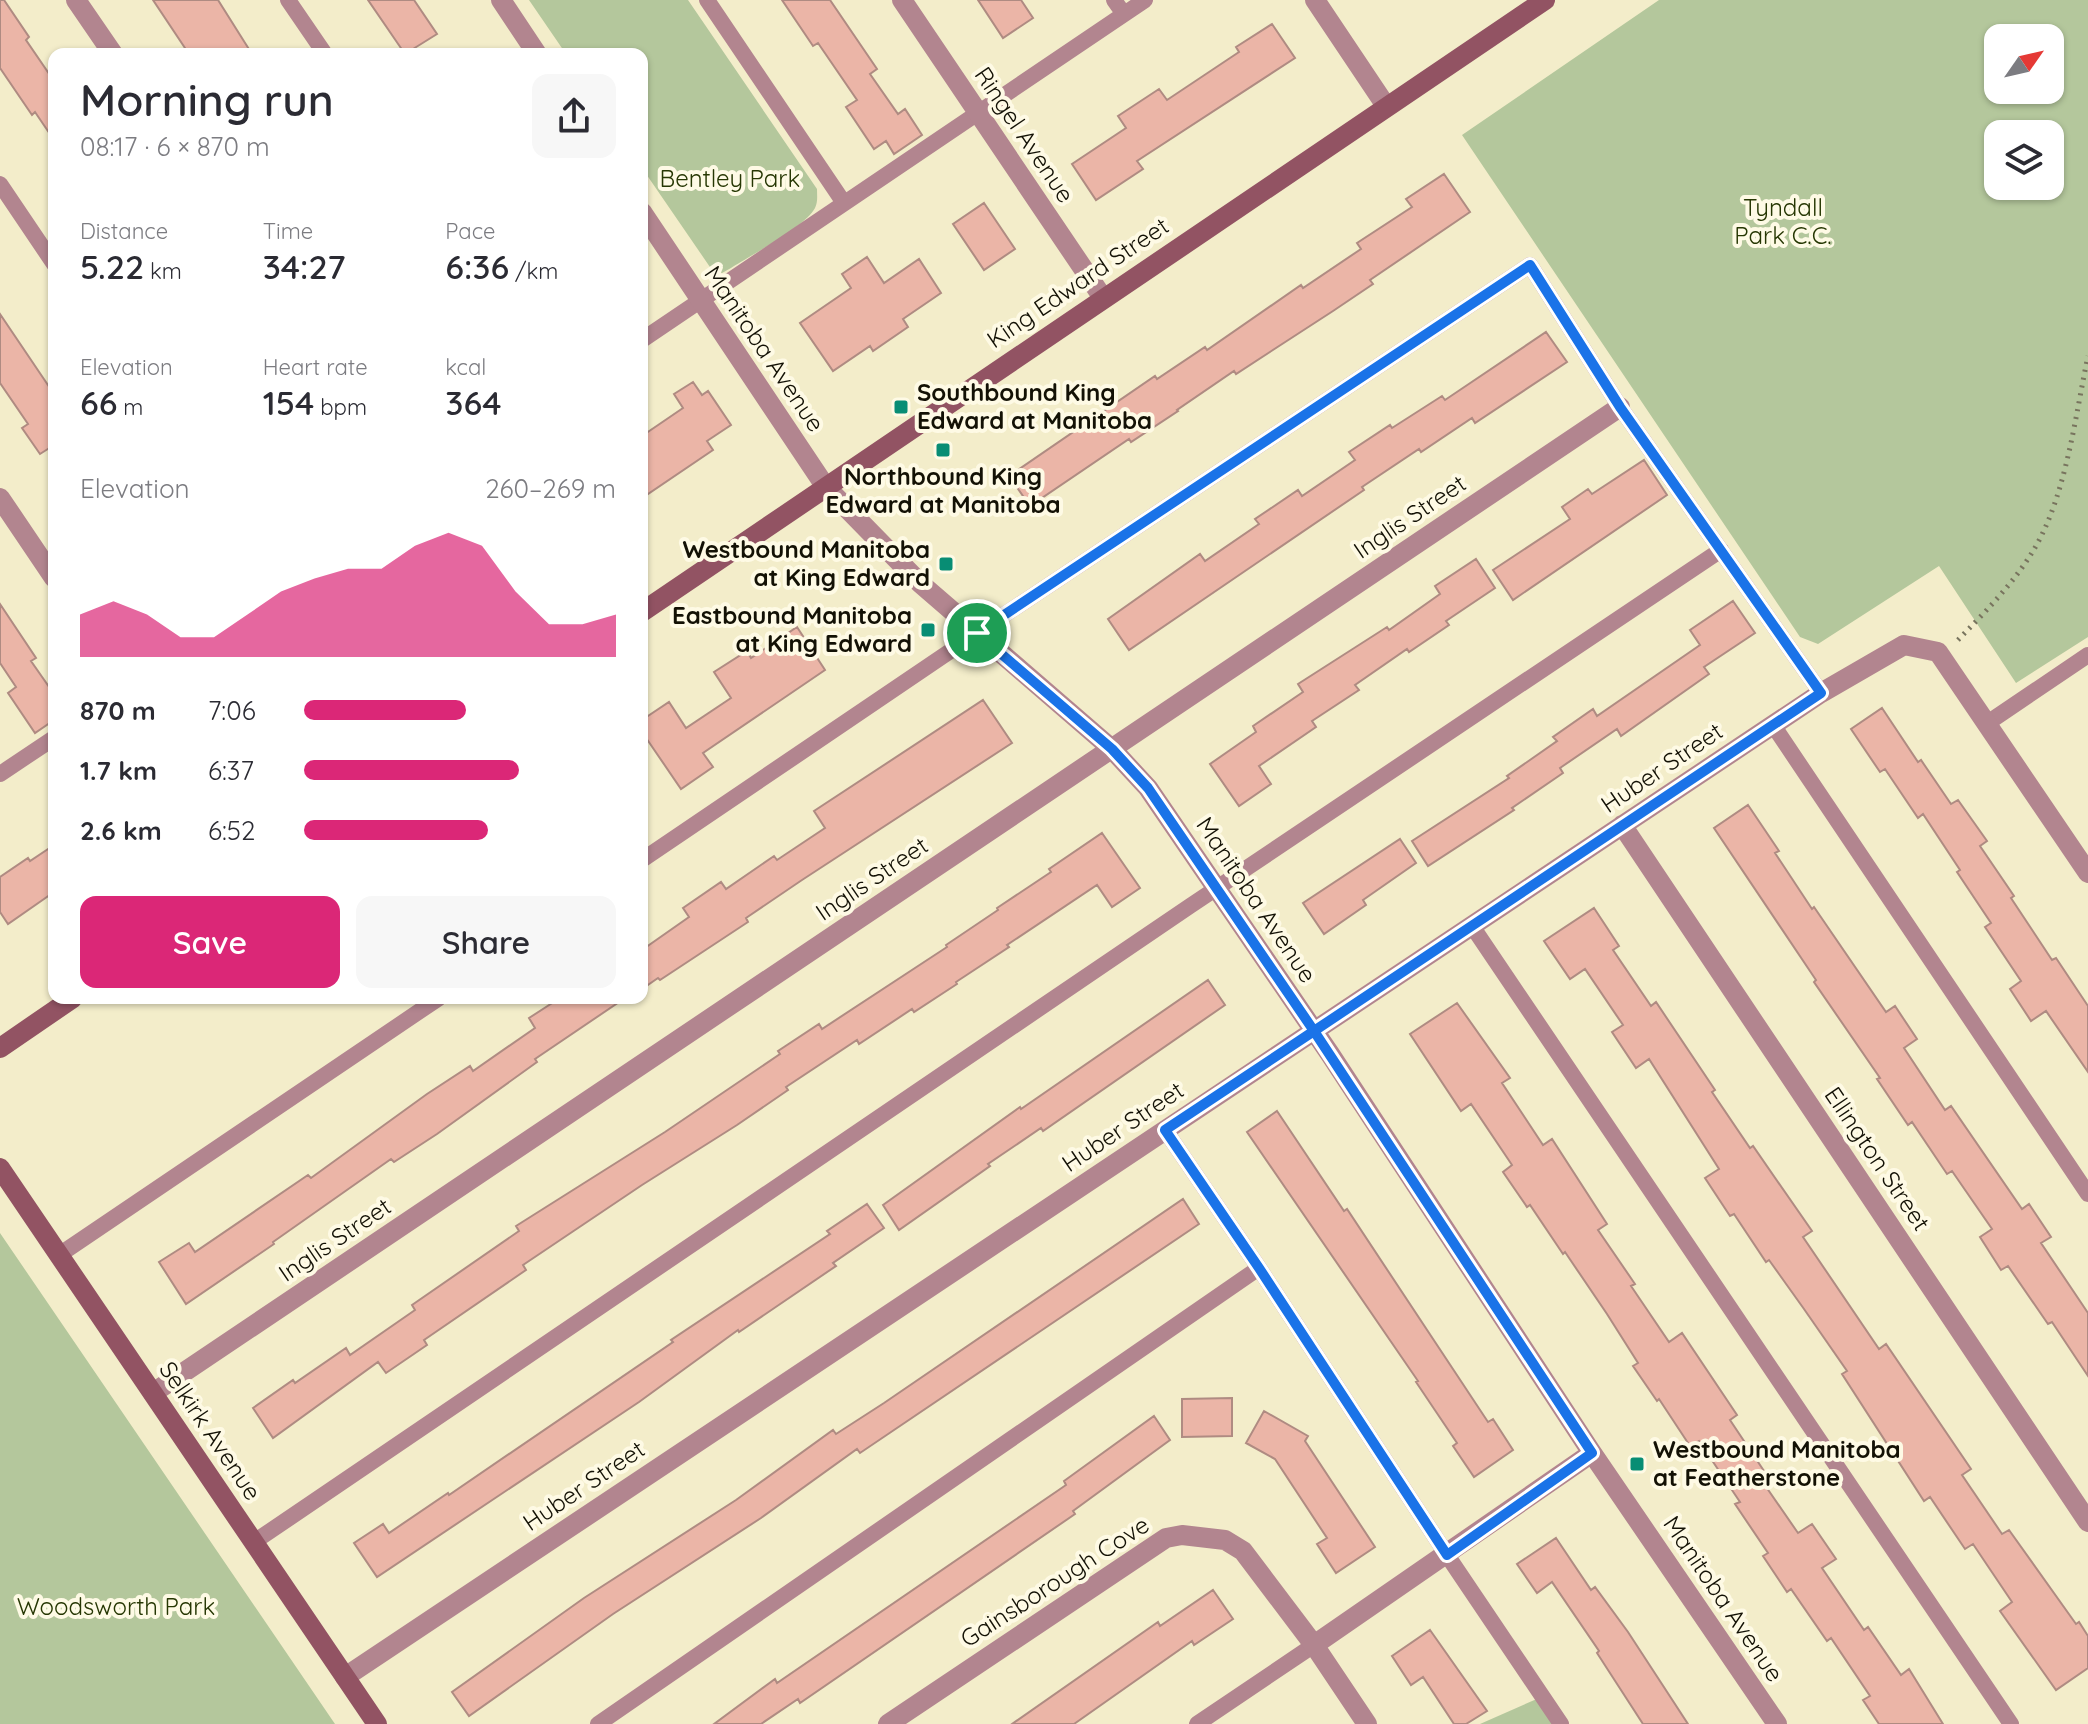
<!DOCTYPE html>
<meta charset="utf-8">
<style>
body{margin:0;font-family:Quicksand,sans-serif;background:#f7f7f7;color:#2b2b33;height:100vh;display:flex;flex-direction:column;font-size:30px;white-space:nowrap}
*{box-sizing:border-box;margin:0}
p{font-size:26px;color:#7c7c81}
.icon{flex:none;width:44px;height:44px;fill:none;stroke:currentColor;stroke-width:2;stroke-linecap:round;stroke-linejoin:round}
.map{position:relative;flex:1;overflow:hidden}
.side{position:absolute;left:48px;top:48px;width:600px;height:956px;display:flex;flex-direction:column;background:#fff;border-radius:16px;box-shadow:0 2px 6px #0004}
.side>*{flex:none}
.needle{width:52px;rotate:56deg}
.tools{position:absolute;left:1984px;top:24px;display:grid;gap:16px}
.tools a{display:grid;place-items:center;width:80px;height:80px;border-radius:16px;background:#fff;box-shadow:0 2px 6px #0004;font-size:40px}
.pin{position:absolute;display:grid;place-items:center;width:68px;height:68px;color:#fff;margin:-34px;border:4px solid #fff;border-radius:50%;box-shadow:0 2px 8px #0007}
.round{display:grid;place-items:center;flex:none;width:84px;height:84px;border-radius:16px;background:#f7f7f7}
.summary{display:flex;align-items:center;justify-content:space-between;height:136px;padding:0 32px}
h1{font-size:44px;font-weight:600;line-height:60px}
.figures{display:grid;grid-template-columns:repeat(3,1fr);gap:12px;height:136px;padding:8px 32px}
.figures div{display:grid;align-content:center}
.figures b{font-size:34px;font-weight:600}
.figures small{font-size:22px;font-weight:400}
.figures p{font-size:22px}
.chart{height:224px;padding:16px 32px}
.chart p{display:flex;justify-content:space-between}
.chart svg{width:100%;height:144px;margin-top:8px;fill:#db2777;opacity:.7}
.action{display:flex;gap:16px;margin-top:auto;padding:16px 32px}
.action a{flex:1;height:92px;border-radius:16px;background:#db2777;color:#fff;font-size:32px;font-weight:600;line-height:92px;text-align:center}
.action a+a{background:#f7f7f7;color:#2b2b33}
ul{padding:0 32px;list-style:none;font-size:26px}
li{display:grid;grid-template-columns:128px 96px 1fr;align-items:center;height:60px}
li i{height:20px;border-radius:10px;background:#db2777}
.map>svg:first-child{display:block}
.green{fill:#b4c79c;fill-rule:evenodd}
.building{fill:#ebb5a7;stroke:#af8b82;stroke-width:2}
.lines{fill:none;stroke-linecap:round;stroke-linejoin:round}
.path{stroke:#78745e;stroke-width:5;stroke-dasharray:2 6;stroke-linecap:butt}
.lane{stroke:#b2858f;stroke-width:16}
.street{stroke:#b2858f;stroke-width:20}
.secondary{stroke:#925363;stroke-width:20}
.route-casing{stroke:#fff;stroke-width:16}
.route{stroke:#1a73e8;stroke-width:10}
.poi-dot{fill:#088d74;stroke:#fefae5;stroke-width:3}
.labels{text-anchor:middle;stroke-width:8;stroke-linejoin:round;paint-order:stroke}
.street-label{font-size:24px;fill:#131105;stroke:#fefae5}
.park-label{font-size:24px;fill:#263703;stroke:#fefae5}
.poi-label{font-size:24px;font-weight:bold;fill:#131105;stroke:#fefae5;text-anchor:start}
</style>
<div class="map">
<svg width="2088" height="1724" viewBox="0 0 2088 1724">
<rect width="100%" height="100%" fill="#f3edca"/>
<path class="green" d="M529,0H688L817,189C817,196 818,202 815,208C805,227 751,255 731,268L722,273L712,270L642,168V54H566Z
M1659,0H2088V637L2016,683L1939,566L1818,644L1800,637L1462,135ZM2050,38V90H1998V38ZM2050,134V186H1998V134Z
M0,1233L335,1724H0Z
M1539,1698L1556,1724H1480Z"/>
<path class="building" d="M0,0H4L29,37L26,40L54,81V140L35,112L32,115L0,68Z
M153,0H218L252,54H189Z
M368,0H414L437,34L405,54Z
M782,0H830L877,69L870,74L898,114L905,109L922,135L894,154L886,141L874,149L846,107L857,100L818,43L813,46Z
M978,0H1021L1033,18L1003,38Z
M1272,24L1295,58L1137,161L1143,169L1096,200L1072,164L1126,128L1118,116L1159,89L1167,100L1239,52L1236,47Z
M1444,174L1470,212L1370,280L1373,284L1333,311L1236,374L1234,371L1177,410L1178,411L1131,442L1129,439L1030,506L1009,476L1155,376L1157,379L1205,347L1207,350L1301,285L1303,288L1361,249L1357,243L1412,207L1406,199Z
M984,203L1015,249L984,270L953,224Z
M867,257L884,283L919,259L941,293L903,319L908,327L873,351L870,346L833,371L800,323L851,288L842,274Z
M0,314L54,394V445L40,454L22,428L28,424L0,383Z
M1546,332L1567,362L1475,423L1472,418L1421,452L1419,449L1362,487L1364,490L1129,650L1108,619L1200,554L1205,561L1259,524L1255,519L1298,490L1302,496L1355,460L1349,452L1390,425L1392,428L1442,396L1445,400Z
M693,382L702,395L708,391L731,425L707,441L713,450L642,498V436L683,408L674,394Z
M1644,460L1667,495L1513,600L1493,570L1570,519L1562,507L1588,489L1592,494Z
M1476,559L1495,588L1446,621L1449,625L1409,652L1407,649L1355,685L1359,690L1312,721L1316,727L1259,766L1271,784L1239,806L1210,764L1256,732L1253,726L1303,692L1298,684L1387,627L1389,630L1440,594L1435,586Z
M1733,601L1755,633L1704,667L1709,674L1621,736L1617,729L1560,768L1563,773L1512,808L1514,810L1428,866L1412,841L1509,778L1507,776L1557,741L1553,737L1593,709L1597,716L1700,645L1690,630Z
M0,604L36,658L31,661L54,694V720L35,733L8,693L16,687L0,663Z
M797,627L825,670L703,753L713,767L681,789L642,732V720L669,702L686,728L731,698L714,672L747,651L751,658Z
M983,700L1012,743L802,880L746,918L748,922L660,980L658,978L642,989V950L689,917L683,908L721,882L726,889L774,856L777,860L825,828L814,811Z
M1882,708L1918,762L1921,760L1951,804L1958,800L1987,841L1980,846L2014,896L2011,898L2052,960L2056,958L2088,1006V1072L2046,1011L2031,1021L2010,989L2021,981L1985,927L1991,923L1957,872L1960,870L1923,814L1918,818L1885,769L1880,772L1851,729Z
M1748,805L1779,851L1775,853L1812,909L1814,907L1886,1012L1895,1006L1917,1039L1904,1048L1945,1110L1951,1106L2022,1209L2029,1204L2051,1237L2041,1243L2088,1313V1376L2052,1322L2048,1324L2008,1266L2001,1270L1980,1237L1992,1229L1952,1171L1947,1174L1912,1122L1908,1125L1877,1079L1880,1078L1814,982L1816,980L1714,828Z
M1102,833L1140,888L1112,907L1097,885L1007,945L1009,947L956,982L957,984L914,1012L912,1009L859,1044L857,1040L786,1087L788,1090L737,1125L642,1185L523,1265L526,1270L424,1340L427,1345L386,1373L378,1362L273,1438L253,1408L293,1380L295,1383L346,1348L350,1355L415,1310L412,1305L519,1231L516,1226L665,1132L780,1054L778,1051L819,1024L822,1029L947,947L946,945L998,910L997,908L1051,872L1049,869Z
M1400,839L1416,863L1363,900L1366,905L1324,934L1303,903Z
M54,845V892L8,924L0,912V877L28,858L30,861Z
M1594,908L1619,946L1613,950L1651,1006L1656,1002L1715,1090L1712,1092L1750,1148L1753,1146L1812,1231L1803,1237L1879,1349L1886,1344L1971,1469L1962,1475L2002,1534L2009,1530L2076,1624L2079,1622L2088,1636V1668L2056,1690L2000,1611L2012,1602L1973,1544L1965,1549L1930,1497L1924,1501L1842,1374L1847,1371L1804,1309L1769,1260L1766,1262L1734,1214L1730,1216L1705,1178L1719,1169L1649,1059L1636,1068L1612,1032L1623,1025L1585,969L1570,979L1544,941Z
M1208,980L1225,1005L1043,1131L1041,1128L988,1164L990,1166L899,1230L883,1205L1020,1107L1021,1109Z
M560,998H625L535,1059L537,1062L437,1134L394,1162L391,1159L273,1242L274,1244L186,1304L159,1262L189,1243L195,1252L308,1175L311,1178L427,1094L470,1066L473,1071L535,1028L529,1018Z
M1457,1003L1510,1078L1502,1083L1543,1145L1552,1139L1607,1224L1598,1230L1635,1284L1631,1286L1669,1342L1682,1333L1737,1415L1730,1420L1766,1474L1760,1478L1798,1533L1812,1524L1836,1559L1822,1568L1864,1630L1868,1627L1901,1675L1909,1669L1943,1724H1879L1863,1700L1870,1696L1831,1638L1827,1641L1791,1589L1787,1592L1763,1556L1768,1553L1735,1504L1740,1502L1699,1441L1690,1446L1659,1399L1657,1401L1633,1366L1638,1363L1607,1314L1565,1252L1563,1254L1530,1205L1527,1207L1503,1172L1512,1165L1471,1104L1461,1111L1410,1034Z
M1277,1111L1344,1211L1347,1209L1488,1422L1493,1419L1513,1450L1474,1477L1453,1446L1457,1443L1416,1382L1418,1381L1247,1132Z
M1183,1199L1199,1224L860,1453L857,1449L761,1518L613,1614L469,1716L452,1692L584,1598L736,1500L833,1430L836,1434L884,1403Z
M867,1204L884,1228L833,1263L836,1266L739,1332L738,1330L639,1402L377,1577L354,1543L383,1524L389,1533L448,1493L449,1495L673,1342L671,1340L830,1234L827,1231Z
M1232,1398V1436L1182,1437V1399Z
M1264,1411L1308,1436L1305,1441L1375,1547L1336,1573L1317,1544L1327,1538L1275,1459L1246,1443Z
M1154,1416L1170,1440L1073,1511L1075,1514L800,1703L798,1699L761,1724H714L775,1679L777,1683L1066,1485L1064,1481Z
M1556,1538L1591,1590L1595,1587L1628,1632L1688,1724H1643L1597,1653L1599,1651L1552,1582L1537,1593L1517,1564Z
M1213,1590L1233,1619L1194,1645L1192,1641L1074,1724H1012L1158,1622L1160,1626Z
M1430,1630L1487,1711L1466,1724H1454L1423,1677L1411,1685L1392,1656Z"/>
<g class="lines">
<path class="path" d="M1958,640C1985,612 2013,584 2033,551C2066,497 2075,417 2088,356"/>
<path class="lane" d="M288,0L325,54
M707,0L844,203
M1114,0L1124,14
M0,184L54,264
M642,340L1145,0
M1986,724L2088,655
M1773,725L2088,1194
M0,774L54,738
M642,860L977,633L1530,265L1620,407L1821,693
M1472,926L2011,1724
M1165,1130L1259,1268L1447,1555L1561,1724
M59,1255L439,998
M254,1542L1190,906L1721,550
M598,1724L1259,1268
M1197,1724L1314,1645"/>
<path class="street" d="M76,0L113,54
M501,0L537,54
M902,0L1103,298
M1315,0L1386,106
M642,212L825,486L921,584L1112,749L1148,788L1330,1054L1592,1453L1777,1724
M0,498L54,578
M1622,825L2088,1522
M153,1393L1620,407
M1314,1645L1592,1453
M345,1677L1821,693L1904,645L1938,652L2088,873
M888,1724L1166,1538L1182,1535L1225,1540L1243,1551L1314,1645L1367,1724"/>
<path class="secondary" d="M642,612L1545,0
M0,1048L73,998
M0,1168L377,1724"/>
</g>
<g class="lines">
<g class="route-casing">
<path id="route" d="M977,633L1112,749L1148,788L1314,1031L1165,1130L1259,1268L1447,1555L1592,1453L1314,1031L1821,693L1620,407L1530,265L977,633"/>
</g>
<use href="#route" class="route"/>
</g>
<g class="poi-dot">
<rect x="893" y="399" width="16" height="16" rx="4"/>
<rect x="935" y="442" width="16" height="16" rx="4"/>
<rect x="938" y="556" width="16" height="16" rx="4"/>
<rect x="920" y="622" width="16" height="16" rx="4"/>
<rect x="1629" y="1456" width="16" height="16" rx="4"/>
</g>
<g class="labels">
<g class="street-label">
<text transform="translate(1024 135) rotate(56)" y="8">Ringel Avenue</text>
<text transform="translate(1078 283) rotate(-34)" y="8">King Edward Street</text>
<text transform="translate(764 349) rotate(56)" y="8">Manitoba Avenue</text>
<text transform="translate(1410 517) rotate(-34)" y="8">Inglis Street</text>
<text transform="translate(1662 768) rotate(-34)" y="8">Huber Street</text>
<text transform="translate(872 879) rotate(-34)" y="8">Inglis Street</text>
<text transform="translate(1256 900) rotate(56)" y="8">Manitoba Avenue</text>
<text transform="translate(1123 1127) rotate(-34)" y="8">Huber Street</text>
<text transform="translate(1877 1159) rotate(56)" y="8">Ellington Street</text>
<text transform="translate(335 1240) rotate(-34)" y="8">Inglis Street</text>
<text transform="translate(210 1431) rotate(56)" y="8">Selkirk Avenue</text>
<text transform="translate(584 1486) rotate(-34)" y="8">Huber Street</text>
<text transform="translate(1055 1582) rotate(-33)" y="8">Gainsborough Cove</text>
<text transform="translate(1723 1599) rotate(56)" y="8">Manitoba Avenue</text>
</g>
<g class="park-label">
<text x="730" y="187">Bentley Park</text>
<text x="1783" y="216">Tyndall<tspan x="1783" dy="28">Park C.C.</tspan></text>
<text x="116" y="1615">Woodsworth Park</text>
</g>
<g class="poi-label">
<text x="917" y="401">Southbound King<tspan x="917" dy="28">Edward at Manitoba</tspan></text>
<text x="943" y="485" text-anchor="middle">Northbound King<tspan x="943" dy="28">Edward at Manitoba</tspan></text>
<text x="930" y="558" text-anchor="end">Westbound Manitoba<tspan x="930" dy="28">at King Edward</tspan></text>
<text x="912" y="624" text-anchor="end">Eastbound Manitoba<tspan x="912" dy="28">at King Edward</tspan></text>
<text x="1653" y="1458">Westbound Manitoba<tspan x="1653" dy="28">at Featherstone</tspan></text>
</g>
</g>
</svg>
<div class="tools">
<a><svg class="needle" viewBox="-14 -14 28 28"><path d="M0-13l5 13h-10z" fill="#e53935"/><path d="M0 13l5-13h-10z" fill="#7c7c81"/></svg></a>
<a><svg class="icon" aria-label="layers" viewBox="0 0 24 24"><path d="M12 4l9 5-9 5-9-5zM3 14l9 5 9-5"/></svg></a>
</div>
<div class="pin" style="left:977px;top:633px;background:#1e9e55"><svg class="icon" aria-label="arrive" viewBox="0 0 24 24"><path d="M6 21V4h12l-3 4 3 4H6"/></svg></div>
<section class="side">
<div class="summary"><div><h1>Morning run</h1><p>08:17 · 6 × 870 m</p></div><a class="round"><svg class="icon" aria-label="share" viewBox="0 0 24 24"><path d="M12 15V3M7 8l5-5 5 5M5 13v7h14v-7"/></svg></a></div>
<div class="figures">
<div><p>Distance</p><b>5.22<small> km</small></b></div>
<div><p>Time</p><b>34:27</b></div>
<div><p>Pace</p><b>6:36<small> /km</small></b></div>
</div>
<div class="figures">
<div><p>Elevation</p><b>66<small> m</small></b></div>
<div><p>Heart rate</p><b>154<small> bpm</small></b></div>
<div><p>kcal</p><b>364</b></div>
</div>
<div class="chart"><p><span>Elevation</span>260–269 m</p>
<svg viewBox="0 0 160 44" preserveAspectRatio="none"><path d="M0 44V31L10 27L20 31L30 38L40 38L50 31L60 24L70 20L80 17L90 17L100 10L110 6L120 10L130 24L140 34L150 34L160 31V44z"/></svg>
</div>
<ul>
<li><b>870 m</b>7:06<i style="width:52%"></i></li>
<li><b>1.7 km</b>6:37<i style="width:69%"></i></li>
<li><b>2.6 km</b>6:52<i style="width:59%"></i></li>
</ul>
<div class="action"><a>Save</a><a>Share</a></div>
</section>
</div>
